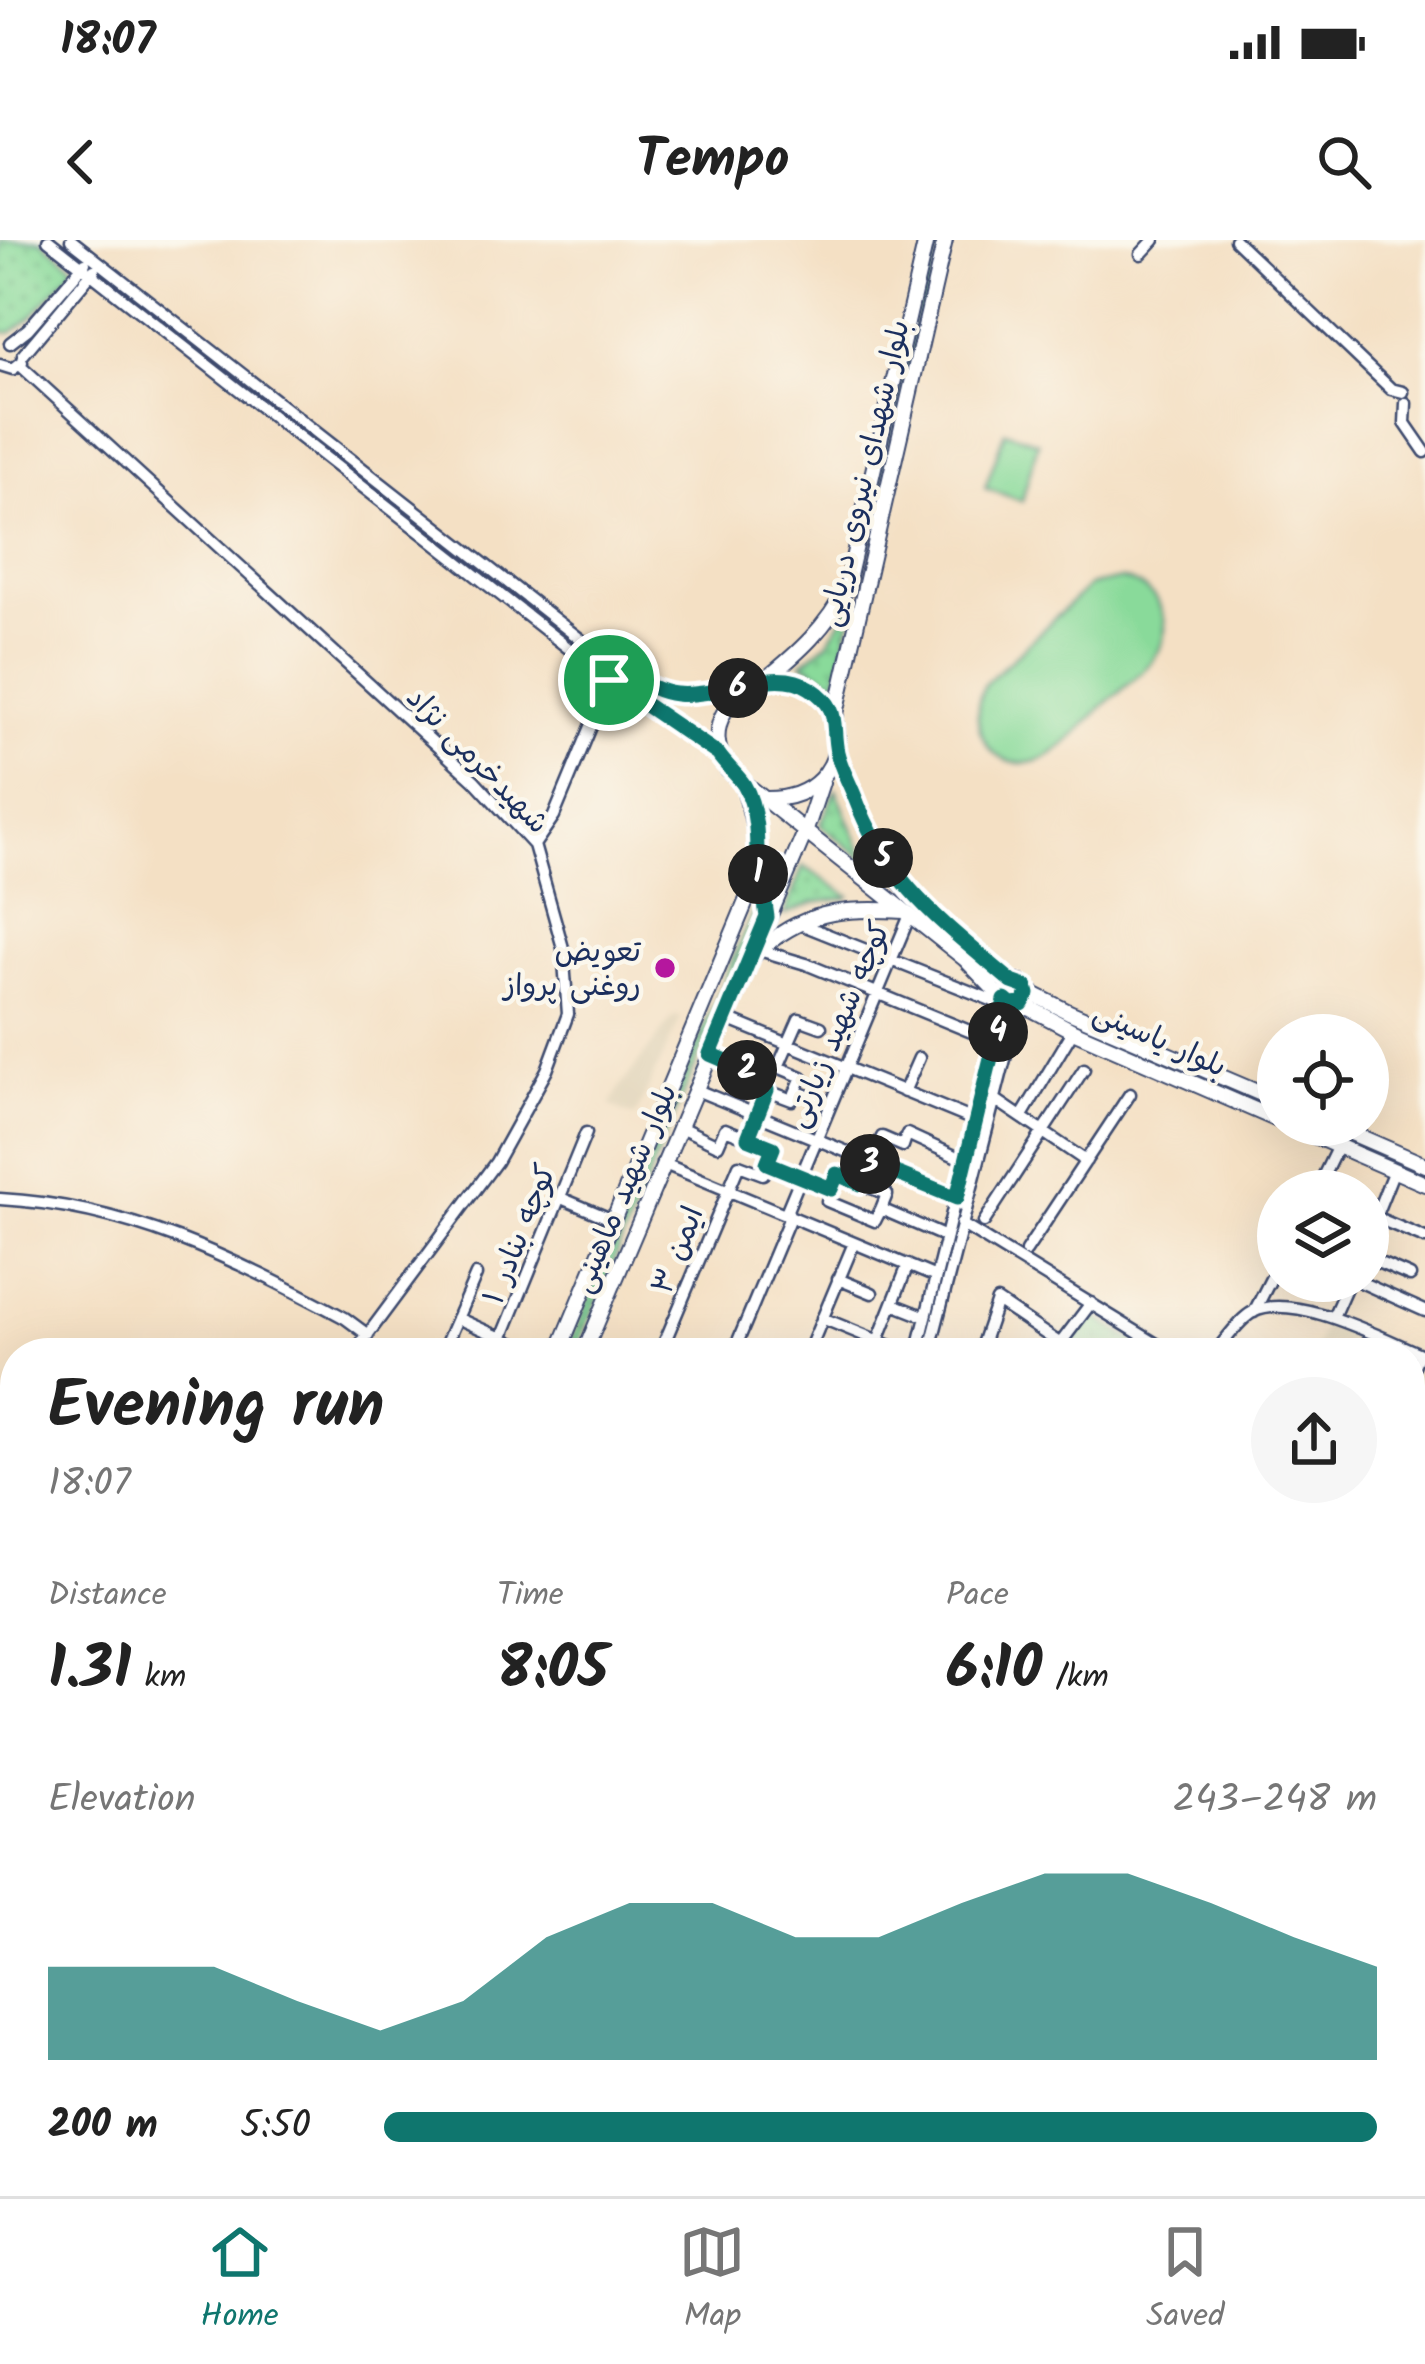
<!DOCTYPE html>
<meta charset="utf-8">
<style>
body{margin:0;font-family:Kalam,"Playpen Sans Arabic",sans-serif;background:#f6f6f6;color:#222;height:100vh;display:flex;flex-direction:column;font-size:45px;white-space:nowrap}
*{box-sizing:border-box;margin:0}
p{font-size:39px;color:#767676}
.icon{flex:none;width:66px;height:66px;fill:none;stroke:currentColor;stroke-width:2;stroke-linecap:round;stroke-linejoin:round}
.map{position:relative;flex:1;overflow:hidden}
.details{position:absolute;left:0px;top:1098px;width:1425px;height:858px;display:flex;flex-direction:column;background:#fff;border-radius:48px 48px 0 0;box-shadow:0 12px 48px #0002}
.details>*{flex:none}
.buttons{position:absolute;left:1257px;top:774px;display:grid;gap:24px}
.buttons a{display:grid;place-items:center;width:132px;height:132px;border-radius:50%;background:#fff;box-shadow:0 12px 48px #0002;font-size:60px}
.pin{position:absolute;display:grid;place-items:center;width:102px;height:102px;color:#fff;margin:-51px;border:6px solid #fff;border-radius:50%;box-shadow:0 3px 12px #0007}
.km{position:absolute;width:60px;height:60px;margin:-30px;border-radius:50%;background:#222;color:#fff;font-size:33px;line-height:60px;text-align:center}
.round{display:grid;place-items:center;flex:none;width:126px;height:126px;border-radius:63px;background:#f6f6f6}
.summary{display:flex;align-items:center;justify-content:space-between;height:204px;padding:0 48px}
h1{font-size:66px;font-weight:700;line-height:90px}
.figures{display:grid;grid-template-columns:repeat(3,1fr);gap:18px;height:204px;padding:12px 48px}
.figures div{display:grid;align-content:center}
.figures b{font-size:60px;font-weight:700}
.figures small{font-size:33px;font-weight:400}
.figures p{font-size:33px}
.chart{height:336px;padding:24px 48px}
.chart p{display:flex;justify-content:space-between}
.chart svg{width:100%;height:216px;margin-top:12px;fill:#0f766e;opacity:.7}
ul{padding:0 48px;list-style:none;font-size:39px}
li{display:grid;grid-template-columns:192px 144px 1fr;align-items:center;height:90px}
li i{height:30px;border-radius:15px;background:#0f766e}
.status{display:flex;justify-content:space-between;align-items:center;height:84px;padding:0 60px;background:#fff;direction:ltr}
.status svg{height:33px;fill:currentColor}
header{display:flex;justify-content:space-between;align-items:center;height:156px;padding:0 48px;background:#fff;font-size:54px;font-weight:700}
.tabs{display:flex;justify-content:space-around;align-items:center;height:168px;border-top:3px solid #e0e0e0;background:#fff;font-size:33px;color:#767676}
.tabs a{display:grid;justify-items:center;gap:6px}
.tabs .active{color:#0f766e}
.map>svg:first-child{display:block}
.built{fill:#e0d2b6}
.grass{fill:url(#grass-dots);stroke:#52847c;stroke-width:3}
.pitch{fill:#89da9a;stroke:#52847c;stroke-width:3}
.lines{fill:none;stroke-linecap:round;stroke-linejoin:round}
.minor-casing{stroke:#3c4a6d;stroke-width:15}
.major-casing{stroke:#3c4a6d;stroke-width:18}
.minor{stroke:#fff;stroke-width:10}
.major{stroke:#fff;stroke-width:14}
.route-casing{stroke:#fff;stroke-width:24}
.route{stroke:#0f766e;stroke-width:15}
.poi-dot{fill:#b5179e;stroke:#fbf7ec;stroke-width:4.5}
.labels{text-anchor:middle;stroke-width:9;stroke-linejoin:round;paint-order:stroke}
.street-label{font-size:30px;fill:#1b2f5e;stroke:#fbf7ec}
.poi-label{font-size:30px;fill:#1b2f5e;stroke:#fbf7ec;text-anchor:end}
</style>
<div class="status"><b>18:07</b><svg viewBox="0 0 49 12"><path d="M0 12V9h3v3zM5 12V6h3v6zM10 12V3h3v9zM15 12V0h3v12zM26 1h20v11H26zM47 4h2v5h-2z"/></svg></div>
<header><svg class="icon" aria-label="back" viewBox="0 0 24 24"><path d="M15 5l-7 7 7 7"/></svg>Tempo<svg class="icon" aria-label="search" viewBox="0 0 24 24"><circle cx="10" cy="10" r="6"/><path d="M15 15l6 6"/></svg></header>
<div class="map">
<svg width="1425" height="1956" viewBox="0 0 1425 1956">
<defs>
<pattern id="grass-dots" width="8" height="8" patternUnits="userSpaceOnUse" patternTransform="scale(3)"><rect width="8" height="8" fill="#89da9a"/><path d="M2 2h.1M6 6h.1" fill="none" stroke="#76bb87" stroke-width="1.8" stroke-linecap="round"/></pattern>
</defs>
<rect width="100%" height="100%" fill="#fbf7ec"/>
<filter id="ink" filterUnits="userSpaceOnUse"><feTurbulence type="fractalNoise" baseFrequency=".00833" numOctaves="2"/><feDisplacementMap in="SourceGraphic" scale="24" xChannelSelector="R" yChannelSelector="G"/><feConvolveMatrix kernelMatrix="1 2 1 2 8 2 1 2 1" color-interpolation-filters="sRGB"/></filter>
<filter id="wash" filterUnits="userSpaceOnUse"><feTurbulence type="fractalNoise" baseFrequency=".004" numOctaves="4" result="noise"/><feDisplacementMap in="SourceGraphic" scale="48" xChannelSelector="R" yChannelSelector="G"/><feGaussianBlur stdDeviation="2.7" result="paint"/><feColorMatrix in="noise" values="0 0 0 0 0 0 0 0 0 0 0 0 0 0 0 0 0 1.4 0 .05"/><feComposite in="paint" operator="in"/></filter>
<g filter="url(#wash)">
<rect width="100%" height="100%" fill="#f4e0c4"/>
<path class="built" d="M674,776L681,777L635,877L610,866L620,847Z
M1325,1083L1390,1113H1313Z"/>
<path class="grass" d="M0,0H41L73,25L72,30L31,78L11,93L0,91Z
M934,0H940L836,442L802,423L827,403L847,372Z
M836,550L866,621L820,585Z
M803,626L850,656L848,658L813,663L784,675Z
M771,629L760,671L575,1113H566Z
M1090,1074L1154,1113H1061Z"/>
<path class="pitch" d="M1005,191L1038,202L1022,261L985,248Z
M1121,339C1140,344 1155,352 1162,372C1178,413 1128,443 1102,467C1083,485 1062,513 1037,521C988,535 965,481 985,444L1089,346Z"/>
</g>
<g filter="url(#ink)">
<g class="lines">
<g class="minor-casing">
<path id="minor" d="M48,0L609,440L719,514
M71,0L617,428C672,458 686,458 747,446
M1235,0L1391,149L1403,152
M1141,14L1154,0
M10,103L28,89L85,23
M23,115L94,30
M0,125L13,129L22,122
M20,125L474,540L534,605L563,708L568,774L547,830L496,922L354,1113
M1406,163L1405,183L1425,212
M534,605L554,576L612,436
M798,683L1004,765
M759,710L806,724L996,802
M725,778L976,881
M710,814L750,831
M694,849L957,957
M768,851L746,841L756,818L778,827L799,779L821,787
M796,851L830,865
M904,852L919,818
M993,858L1086,921
M1022,876L1073,791
M678,886L718,905L725,889L748,898
M662,923L936,1037
M767,923L773,909L748,898L768,851L792,860L802,837L778,827
M861,944L882,897L903,906L907,894L966,921
M831,949L827,961L875,981L881,969
M1316,951L1338,906
M561,958L613,980
M0,959C130,966 232,1018 345,1078L368,1095
M1375,977L1425,998
M984,982L1084,829
M961,984L1171,1113
M1368,995L1394,930
M1026,1011L1130,854
M1368,1018L1410,1036
M838,1039L872,1053
M1358,1041L1425,1071
M893,1064L926,1077
M1254,1072L1278,1025
M1333,1077L1349,1041
M457,1078L535,1113
M822,1078L908,1113
M442,1113L476,1035
M496,1113L586,893
M660,1113L739,925L763,934L767,923L831,949L837,935L887,954L881,969L946,997
M733,1113L790,977L787,970L910,675
M808,1113L854,1003
M873,1113L908,1025
M917,1113L1005,760
M929,1113L1019,765
M979,1113L997,1061L1059,1103
M1053,1113L1091,1063
M1214,1113C1225,1102 1239,1079 1253,1072C1295,1051 1385,1100 1425,1116
M1410,1135L1419,1114
M1410,1286L1425,1253
M1410,1319L1425,1326
M1410,1390L1425,1397
M1410,1459L1425,1426
M1410,1479L1425,1486
M1410,1521L1425,1528
M0,1570L15,1550
M1410,1595L1420,1574
M0,1661L15,1642
M1410,1663L1419,1643
M0,1698L15,1708
M0,1755L15,1738
M0,1777L15,1791
M1410,1821L1425,1780
M0,1833L15,1847
M0,1873L15,1887
M1416,1927L1425,1907
M0,1932L25,1956
M75,1941L92,1956
M118,1941L135,1956
M378,1941L410,1956
M561,1941L578,1956
M669,1941L686,1956
M977,1941L978,1956
M1164,1941L1189,1956
M748,1945L798,1955L807,1941
M325,1952L369,1956
M163,1956L177,1941
M223,1956L228,1941
M435,1956L456,1941
M461,1956L472,1941
M609,1956L622,1941
M656,1956L670,1941
M724,1956L736,1941
M865,1956L883,1941
M1028,1956L1033,1941
M1152,1956L1157,1941
M1193,1956L1196,1941
M1273,1956L1274,1941
M1400,1956L1403,1941"/>
</g>
<g class="major-casing">
<path id="major" d="M766,439C798,413 827,387 846,349L926,0
M835,478L945,0
M837,512C854,549 864,590 887,625C919,671 970,706 1012,742H1020L1027,751L1069,772L1278,861
M767,559C865,559 854,430 771,439C752,441 736,452 726,469C713,490 716,509 728,530L965,719L1007,763L1022,764L1027,751
M757,635L770,624L776,625L766,661
M754,715C802,670 841,668 904,671
M1022,764L1073,791L1278,880
M1289,885L1425,944
M1333,885L1425,925
M558,1113L757,635V598L743,543
M584,1113L806,590L822,542
M283,1941L307,1955L325,1952L337,1941"/>
</g>
<use href="#minor" class="minor"/>
<use href="#major" class="major"/>
</g>
</g>
<g class="lines" filter="url(#ink)">
<g class="route-casing">
<path id="route" d="M617,428C635,438 655,452 676,454C719,459 774,424 810,448C842,469 831,484 837,512C840,526 849,542 854,555C888,645 942,682 1012,742L1026,747L1028,754L1022,764L1011,765L1005,760L957,958L871,923L861,944L837,934L831,949L767,923L773,908L748,898L767,850L746,842L750,831L710,814L767,677L765,663L776,625L757,635C757,607 759,570 744,545C737,534 726,526 718,514L609,440Z"/>
</g>
<use href="#route" class="route"/>
</g>
<circle class="poi-dot" cx="665" cy="728" r="12"/>
<g class="labels">
<g class="street-label">
<text transform="translate(864 233) rotate(-77)" y="10">بلوار شهدای نیروی دریایی</text>
<text transform="translate(478 520) rotate(46)" y="10">شهیدخرمی نژاد</text>
<text transform="translate(838 784) rotate(-67)" y="10">کوچه شهید زیارتی</text>
<text transform="translate(1160 799) rotate(24)" y="10">بلوار یاسینی</text>
<text transform="translate(624 948) rotate(-67)" y="10">بلوار شهید ماهینی</text>
<text transform="translate(519 994) rotate(-68)" y="10">کوچه بنادر ۱</text>
<text transform="translate(677 1010) rotate(-68)" y="10">ایمن ۳</text>
</g>
<g class="poi-label">
<text x="641" y="721">تعویض<tspan x="641" dy="34">روغنی پرواز</tspan></text>
</g>
</g>
</svg>
<div class="buttons">
<a><svg class="icon" aria-label="locate" viewBox="0 0 24 24"><circle cx="12" cy="12" r="6"/><path d="M12 2v4M12 18v4M2 12h4M18 12h4"/></svg></a>
<a><svg class="icon" aria-label="layers" viewBox="0 0 24 24"><path d="M12 4l9 5-9 5-9-5zM3 14l9 5 9-5"/></svg></a>
</div>
<div class="pin" style="left:609px;top:440px;background:#1e9e55"><svg class="icon" aria-label="arrive" viewBox="0 0 24 24"><path d="M6 21V4h12l-3 4 3 4H6"/></svg></div>
<b class="km" style="left:758px;top:634px">1</b>
<b class="km" style="left:747px;top:830px">2</b>
<b class="km" style="left:870px;top:924px">3</b>
<b class="km" style="left:998px;top:792px">4</b>
<b class="km" style="left:883px;top:618px">5</b>
<b class="km" style="left:738px;top:448px">6</b>
<section class="details">
<div class="summary"><div><h1>Evening run</h1><p>18:07</p></div><a class="round"><svg class="icon" aria-label="share" viewBox="0 0 24 24"><path d="M12 15V3M7 8l5-5 5 5M5 13v7h14v-7"/></svg></a></div>
<div class="figures">
<div><p>Distance</p><b>1.31<small> km</small></b></div>
<div><p>Time</p><b>8:05</b></div>
<div><p>Pace</p><b>6:10<small> /km</small></b></div>
</div>
<div class="chart"><p><span>Elevation</span>243–248 m</p>
<svg viewBox="0 0 160 44" preserveAspectRatio="none"><path d="M0 44V25L10 25L20 25L30 32L40 38L50 32L60 19L70 12L80 12L90 19L100 19L110 12L120 6L130 6L140 12L150 19L160 25V44z"/></svg>
</div>
<ul>
<li><b>200 m</b>5:50<i style="width:100%"></i></li>
</ul>
</section>
</div>
<nav class="tabs">
<a class="active"><svg class="icon" aria-label="home" viewBox="0 0 24 24"><path d="M3 11l9-7 9 7M6 9v11h12V9"/></svg>Home</a>
<a><svg class="icon" aria-label="map" viewBox="0 0 24 24"><path d="M3 6l6-2 6 2 6-2v14l-6 2-6-2-6 2zM9 4v14M15 6v14"/></svg>Map</a>
<a><svg class="icon" aria-label="saved" viewBox="0 0 24 24"><path d="M7 4h10v16l-5-4-5 4z"/></svg>Saved</a>
</nav>
